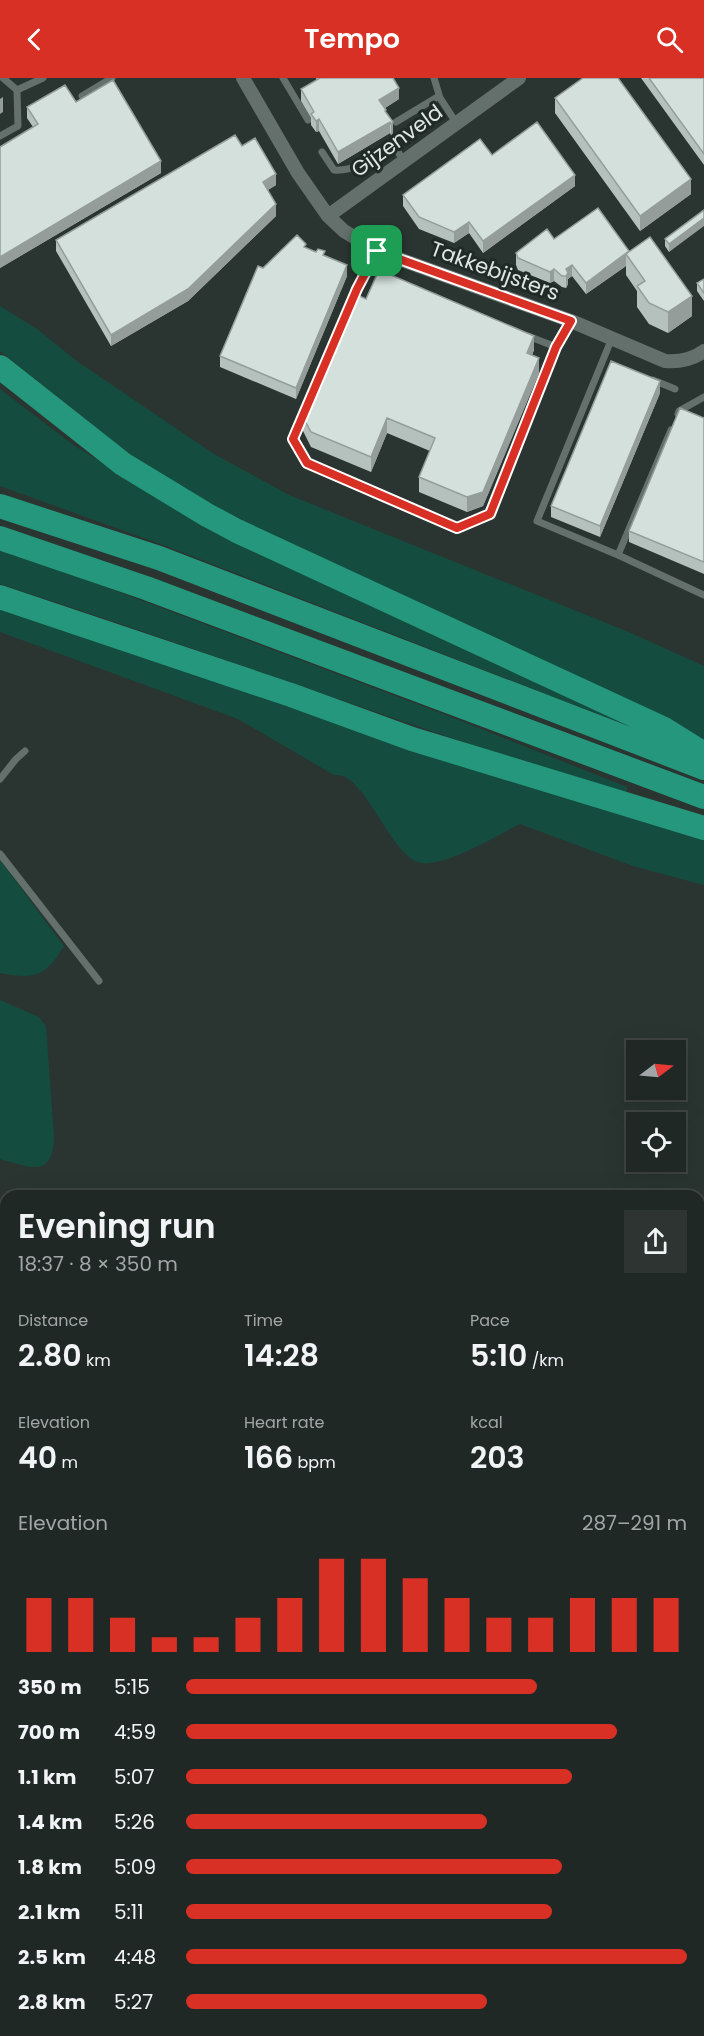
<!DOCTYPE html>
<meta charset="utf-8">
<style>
body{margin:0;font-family:Poppins,sans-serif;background:#2d3432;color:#f1f3f6;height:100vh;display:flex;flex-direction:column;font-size:22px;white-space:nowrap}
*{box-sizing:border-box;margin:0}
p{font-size:20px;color:#a2a6a7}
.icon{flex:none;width:33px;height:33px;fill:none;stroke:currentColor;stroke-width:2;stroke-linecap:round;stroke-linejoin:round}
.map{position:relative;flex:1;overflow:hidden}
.drawer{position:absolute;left:0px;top:1112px;width:705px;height:848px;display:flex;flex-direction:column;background:#202825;border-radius:18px 18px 0 0;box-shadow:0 6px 24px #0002,0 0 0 2px #3d4442}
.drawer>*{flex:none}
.needle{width:39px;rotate:74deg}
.fabs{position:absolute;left:626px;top:962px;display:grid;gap:12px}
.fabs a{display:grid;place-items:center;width:60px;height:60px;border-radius:0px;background:#202825;box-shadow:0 6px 24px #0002,0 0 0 2px #3d4442;font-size:30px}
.pin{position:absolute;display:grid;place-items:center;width:51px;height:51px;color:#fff;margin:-26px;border-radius:12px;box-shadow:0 3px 9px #0006}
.round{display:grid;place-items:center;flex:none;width:63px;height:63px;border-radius:0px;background:#2d3432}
.head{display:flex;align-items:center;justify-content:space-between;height:102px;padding:0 18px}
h1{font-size:33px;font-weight:600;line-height:45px}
.metrics{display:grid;grid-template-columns:repeat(3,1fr);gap:9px;height:102px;padding:6px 18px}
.metrics div{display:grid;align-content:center}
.metrics b{font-size:30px;font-weight:600}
.metrics small{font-size:16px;font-weight:400}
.metrics p{font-size:16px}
.chart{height:168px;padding:12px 18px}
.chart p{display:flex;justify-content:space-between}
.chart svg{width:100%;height:108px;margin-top:6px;stroke:#d93025;stroke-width:6}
ul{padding:0 18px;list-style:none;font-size:20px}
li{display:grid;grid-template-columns:96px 72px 1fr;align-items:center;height:45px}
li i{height:15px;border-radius:8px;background:#d93025}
header{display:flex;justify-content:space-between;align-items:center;height:78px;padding:0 18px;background:#d93025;color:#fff;font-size:27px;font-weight:600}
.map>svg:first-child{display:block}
.green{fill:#144d3f}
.water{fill:#438a76}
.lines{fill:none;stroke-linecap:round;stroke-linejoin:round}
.service{stroke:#64706c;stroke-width:7}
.minor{stroke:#64706c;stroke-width:14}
.motorway{stroke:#24977c;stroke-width:24}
.wall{fill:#b5c1bd}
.shaded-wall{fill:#949d9a}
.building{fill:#d3e0dc;stroke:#949d9a;stroke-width:1.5}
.route-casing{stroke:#fff;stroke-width:12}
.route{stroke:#d93025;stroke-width:8}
.labels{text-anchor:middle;stroke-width:6;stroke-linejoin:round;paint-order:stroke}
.street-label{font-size:21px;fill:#dfe6e4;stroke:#202b27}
</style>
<header><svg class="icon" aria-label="back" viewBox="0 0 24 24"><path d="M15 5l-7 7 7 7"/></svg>Tempo<svg class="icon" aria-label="search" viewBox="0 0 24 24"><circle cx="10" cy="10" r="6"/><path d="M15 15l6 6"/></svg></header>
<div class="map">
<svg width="704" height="1958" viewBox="0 0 704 1958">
<rect width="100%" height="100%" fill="#2a3531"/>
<path class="green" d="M0,228L37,251L78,284L214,376L289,417L631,555L704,588V665L249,452L166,402L113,363L0,273Z
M0,311L72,366L145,412L641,653L166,468L0,408Z
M0,472L103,508L446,637L627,709V718C417,651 210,574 0,506Z
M0,529L704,757V807L633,788L520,746C498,757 447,788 422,785C394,782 370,709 343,698C342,697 335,697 334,697L238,641L0,554Z
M0,782L64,868C46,898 35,902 0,895Z
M0,922L39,939L46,948L54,1060C52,1101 30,1089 0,1081Z"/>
<path class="water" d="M0,1664L6,1670V1799L0,1740Z"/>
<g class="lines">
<path class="service" d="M283,0L308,42
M434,0L440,20L457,46
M17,12L43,0
M82,18L112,0
M396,44L439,18
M0,58L18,48L17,12L3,0
M322,74L334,92C356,94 374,77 392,65L404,83
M377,173L357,211L293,361L307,385L457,450L490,436L556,269L571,243
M528,258L556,269
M612,260L537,443L618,477
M653,302L675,311
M678,336L679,333L704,319
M671,352L618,477L704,517
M0,701L16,681L25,673
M0,776L99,903"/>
<path class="minor" d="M243,0L298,95L328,138L344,153L377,173L571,243L665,283C680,284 692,282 704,273
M328,138L519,0
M699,1488L704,1486
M699,1931L704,1928
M244,1953L245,1958
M646,1958L656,1953"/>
<path class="motorway" d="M0,289L123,386L207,437L237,453L664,651L704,676
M0,428L159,480L704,690
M0,460L146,510L704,719
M0,519L291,617L412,661L704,750"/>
</g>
<path class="wall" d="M316,0H393L399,21L385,30L386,35L393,44V55L391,57L390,55L338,86L319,53L316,54L311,47V40L301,23V11L317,2Z
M641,0H704V87Z
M555,20L691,116L640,153L555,35Z
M76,24L161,95L0,190V69L33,49L27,40V29Z
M242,68L276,107L268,112L276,138L188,223L111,268L56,173V162Z
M492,77L575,108L483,175L469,155L454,165L419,151L403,128V117Z
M704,132L669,174L665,168V161Z
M554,161L629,173L692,238L668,255L649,246L637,229V213L626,197V188L586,216L572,198L568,201V206L566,210L562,209L554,203L550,205L518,192L516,187V175Z
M306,170L325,178L347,198L296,321L220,289V278L263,190Z
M704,201V223L697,213V205Z
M366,221L534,272L532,277L539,295L483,428L467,434L419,414V399L430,373L387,355L371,394L311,369L303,353V339Z
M660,315L600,459L551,439V428Z
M704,340V496L629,464V453Z
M6,1145V1164H1L0,1146Z
M0,1177H6V1210H0Z
M6,1222V1234H2L1,1227Z
M6,1347V1399L0,1400V1348Z
M6,1440V1456H0V1441Z
M6,1491V1522L0,1523V1492Z"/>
<path class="shaded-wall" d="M399,10V21L379,34V22Z
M3,19V34L0,36V21Z
M319,41V53L316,54V43Z
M390,44V55L338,86V74Z
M393,44V55L391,57V46Z
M161,83V95L0,190V179Z
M276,96V107L263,115V104Z
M575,97V108L483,175V163Z
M691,101V116L640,153V138Z
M276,126V138L188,223L111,268V257Z
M704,140V148L669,174V166Z
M469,144V155L454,165V154Z
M626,176V188L586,216V205Z
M347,187V198L296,321V310Z
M572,187V198L568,201V206L566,210V191Z
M554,191V203L550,205V194Z
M692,218V238L668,255V234Z
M534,258V272L527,290V275Z
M539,280V295L483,428L467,434V419Z
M660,303V315L600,459V448Z
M387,340V355L371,394V379Z"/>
<path class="building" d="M320,0H393L399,10L379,22L386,32L385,33L393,44L391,46L390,44L338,74L319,41L316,43L311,36L314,34L301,11Z
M583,0H618L691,101L640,138L555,20Z
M649,0H704V76Z
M113,2L161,83L0,179V69L38,46L27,29L65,7L76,24Z
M537,44L575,97L483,163L469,144L454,154L419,139L403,117L480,61L492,77Z
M235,57L242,68L255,60L276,96L263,104L276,126L188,211L111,257L56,162Z
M598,130L629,173L586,205L572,187L566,191L568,195L566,198H562L554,191L550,194L518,180L516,175L547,151L554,161Z
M704,132V140L669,166L665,161Z
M297,157L306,166L304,169L316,174L318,171L325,173L323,177L347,187L296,310L220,278L258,188L263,190Z
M650,159L692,218L668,234L649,225L637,208L645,203L626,176Z
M379,192L534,258L527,275L539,280L483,414L467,419L419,399L435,360L387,340L371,379L311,354L303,339L355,216L366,221Z
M704,201V215L697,205Z
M611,283L660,303L600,448L551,428Z
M680,330L704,340V484L629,453Z
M6,1145V1160L1,1161L0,1146Z
M0,1177H6V1202H0Z
M6,1222V1230H2L1,1223Z
M6,1347V1391L0,1392V1348Z
M6,1440V1448L0,1449V1441Z
M6,1491V1514L0,1515V1492Z
M280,1953H314V1958H280Z
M332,1953H351L352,1958H333Z
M213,1955V1958H183Z"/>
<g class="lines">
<g class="route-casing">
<path id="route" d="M377,173L571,243L556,269L490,436L457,450L307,385L293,361L357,211Z"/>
</g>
<use href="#route" class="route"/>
</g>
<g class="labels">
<g class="street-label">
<text transform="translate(397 63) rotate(-36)" y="7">Gijzenveld</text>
<text transform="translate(495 193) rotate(20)" y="7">Takkebijsters</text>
</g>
</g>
</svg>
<div class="fabs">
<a><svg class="needle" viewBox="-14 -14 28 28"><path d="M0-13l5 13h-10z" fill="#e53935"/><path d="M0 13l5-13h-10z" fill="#a2a6a7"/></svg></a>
<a><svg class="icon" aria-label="locate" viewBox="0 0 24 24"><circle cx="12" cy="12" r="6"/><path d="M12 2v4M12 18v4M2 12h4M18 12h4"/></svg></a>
</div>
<div class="pin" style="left:377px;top:173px;background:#1e9e55"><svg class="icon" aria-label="arrive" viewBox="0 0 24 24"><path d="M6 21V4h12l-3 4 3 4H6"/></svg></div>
<section class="drawer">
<div class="head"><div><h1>Evening run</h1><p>18:37 · 8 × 350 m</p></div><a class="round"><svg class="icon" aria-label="share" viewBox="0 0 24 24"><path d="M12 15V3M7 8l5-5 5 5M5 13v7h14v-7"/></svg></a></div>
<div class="metrics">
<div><p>Distance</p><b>2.80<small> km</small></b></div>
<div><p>Time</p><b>14:28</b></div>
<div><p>Pace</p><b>5:10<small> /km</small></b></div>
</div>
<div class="metrics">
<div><p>Elevation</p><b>40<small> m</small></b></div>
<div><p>Heart rate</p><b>166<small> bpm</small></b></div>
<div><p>kcal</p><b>203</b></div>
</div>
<div class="chart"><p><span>Elevation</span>287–291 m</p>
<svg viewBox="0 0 160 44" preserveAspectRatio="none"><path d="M5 44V22M15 44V22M25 44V30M35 44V38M45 44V38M55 44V30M65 44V22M75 44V6M85 44V6M95 44V14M105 44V22M115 44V30M125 44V30M135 44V22M145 44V22M155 44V22"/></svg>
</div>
<ul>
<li><b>350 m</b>5:15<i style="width:70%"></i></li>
<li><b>700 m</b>4:59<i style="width:86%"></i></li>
<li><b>1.1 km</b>5:07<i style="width:77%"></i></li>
<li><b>1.4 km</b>5:26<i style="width:60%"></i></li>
<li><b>1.8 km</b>5:09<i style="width:75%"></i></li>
<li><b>2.1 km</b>5:11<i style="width:73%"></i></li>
<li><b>2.5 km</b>4:48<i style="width:100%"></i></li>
<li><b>2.8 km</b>5:27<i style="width:60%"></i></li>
</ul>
</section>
</div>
